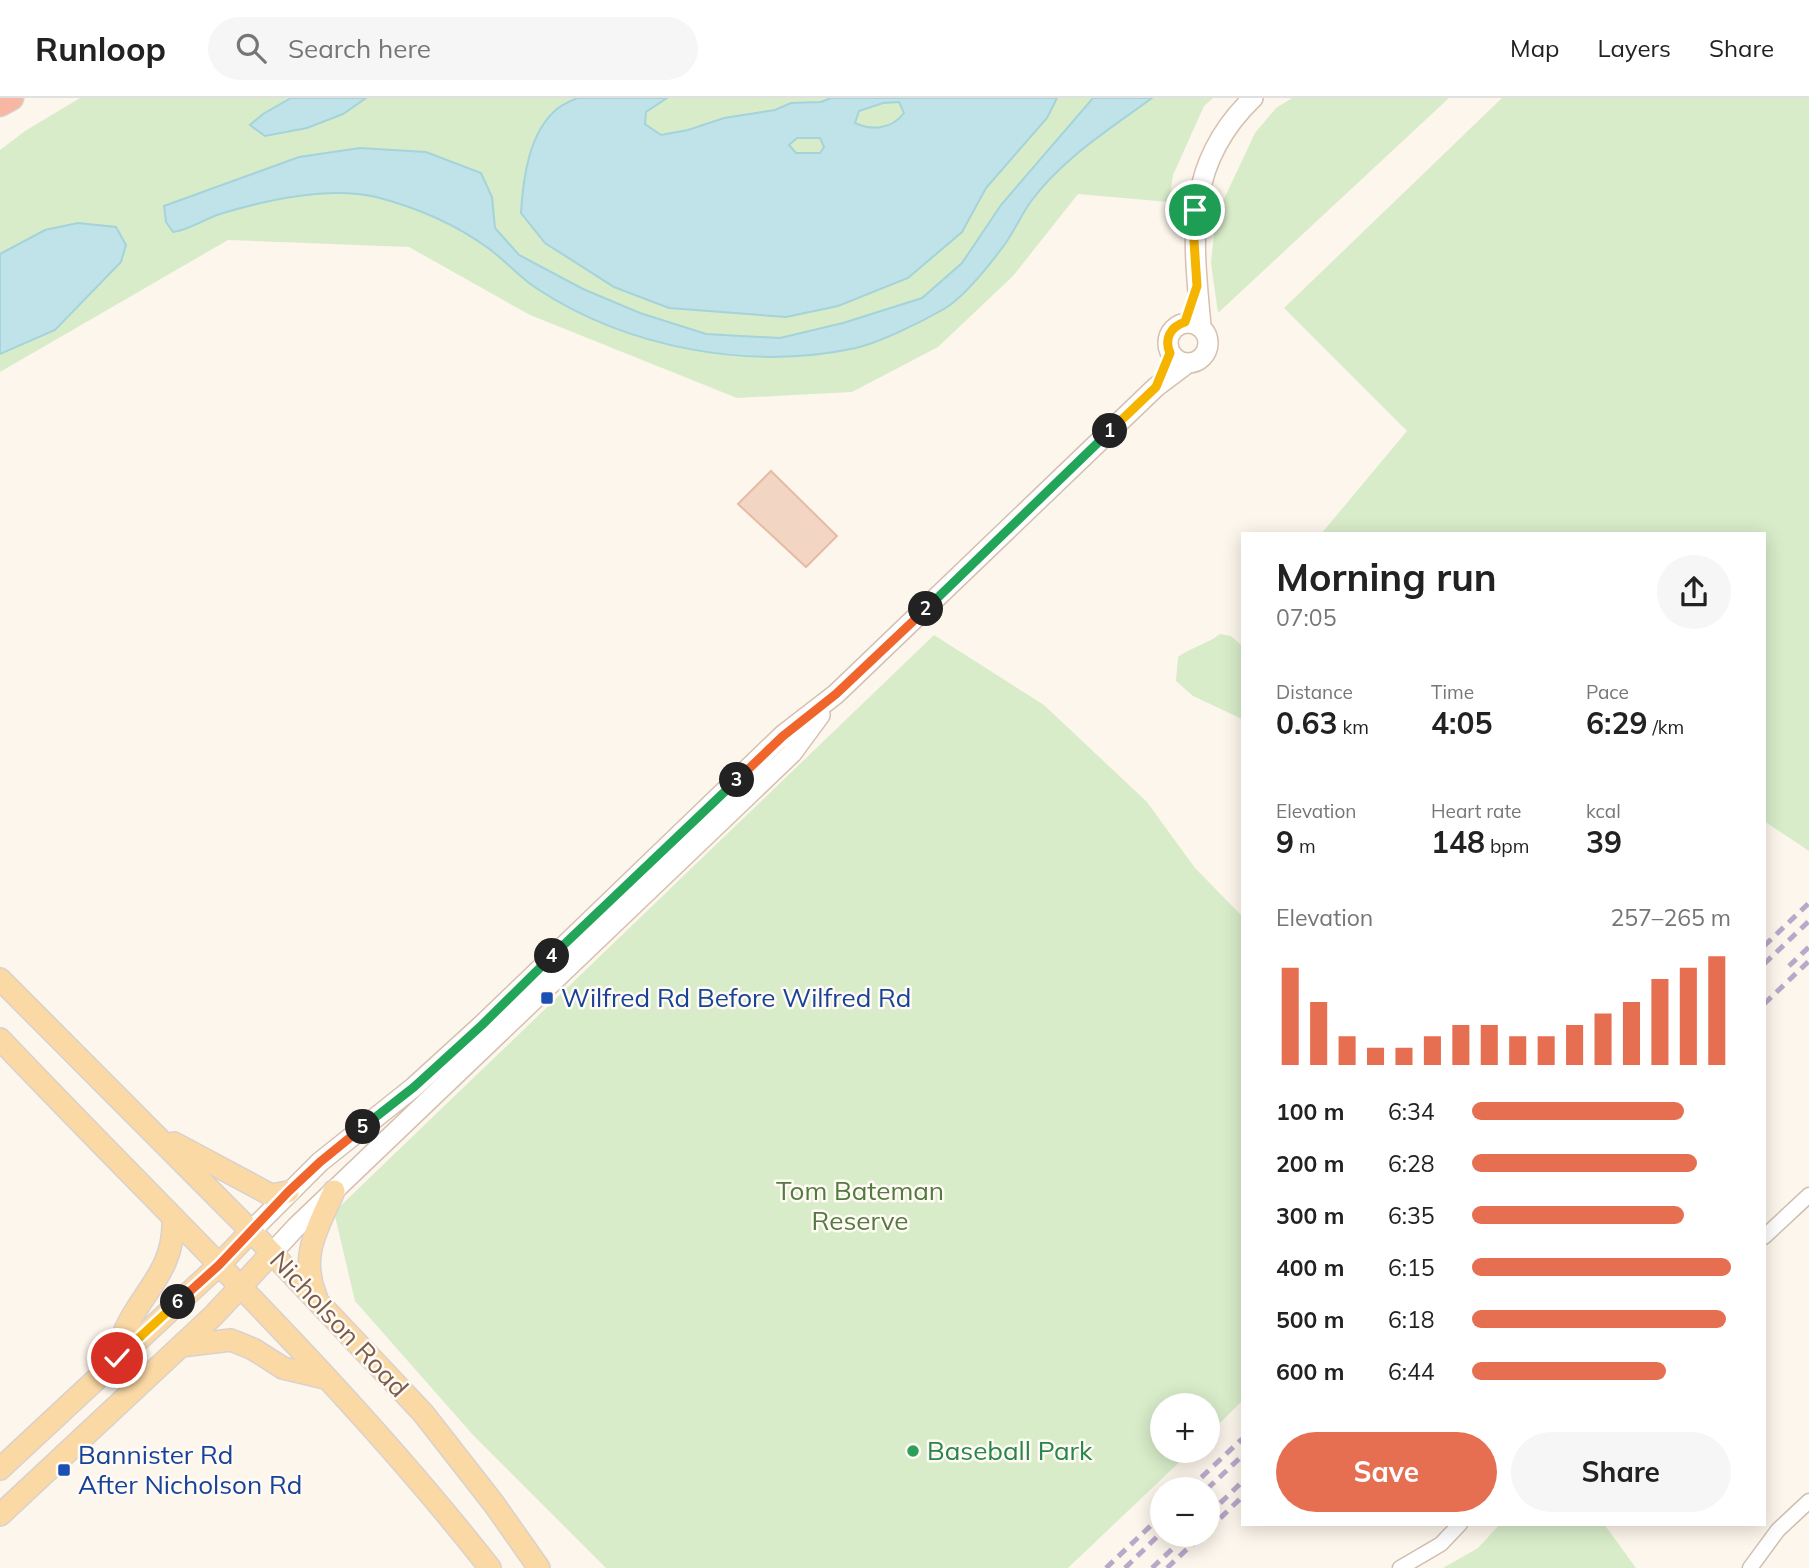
<!DOCTYPE html>
<meta charset="utf-8">
<style>
body{margin:0;font-family:Mulish,sans-serif;background:#f6f6f6;color:#222;height:100vh;display:flex;flex-direction:column;font-size:26px;white-space:nowrap}
*{box-sizing:border-box;margin:0}
p{font-size:23px;color:#767676}
.icon{flex:none;width:38px;height:38px;fill:none;stroke:currentColor;stroke-width:2;stroke-linecap:round;stroke-linejoin:round}
.map{position:relative;flex:1;overflow:hidden}
.panel{position:absolute;left:1241px;top:434px;width:525px;height:994px;display:flex;flex-direction:column;background:#fff;border-radius:0px;box-shadow:0 4px 18px #0003}
.panel>*{flex:none}
.fabs{position:absolute;left:1150px;top:1295px;display:grid;gap:14px}
.fabs a{display:grid;place-items:center;width:70px;height:70px;border-radius:50%;background:#fff;box-shadow:0 4px 18px #0003;font-size:35px}
.pin{position:absolute;display:grid;place-items:center;width:60px;height:60px;color:#fff;margin:-30px;border:4px solid #fff;border-radius:50%;box-shadow:0 2px 7px #0007}
.km{position:absolute;width:35px;height:35px;margin:-18px;border-radius:50%;background:#222;color:#fff;font-size:19px;line-height:35px;text-align:center}
.round{display:grid;place-items:center;flex:none;width:74px;height:74px;border-radius:37px;background:#f6f6f6}
.overview{display:flex;align-items:center;justify-content:space-between;height:119px;padding:0 35px}
h1{font-size:38px;font-weight:700;line-height:52px}
.figures{display:grid;grid-template-columns:repeat(3,1fr);gap:10px;height:119px;padding:7px 35px}
.figures div{display:grid;align-content:center}
.figures b{font-size:30px;font-weight:700}
.figures small{font-size:19px;font-weight:400}
.figures p{font-size:19px}
.chart{height:196px;padding:14px 35px}
.chart p{display:flex;justify-content:space-between}
.chart svg{width:100%;height:126px;margin-top:7px;stroke:#e76f51;stroke-width:6}
.button{display:flex;gap:14px;margin-top:auto;padding:14px 35px}
.button a{flex:1;height:80px;border-radius:42px;background:#e76f51;color:#fff;font-size:28px;font-weight:700;line-height:80px;text-align:center}
.button a+a{background:#f6f6f6;color:#222}
ul{padding:0 35px;list-style:none;font-size:23px}
li{display:grid;grid-template-columns:112px 84px 1fr;align-items:center;height:52px}
li i{height:18px;border-radius:9px;background:#e76f51}
header{display:flex;align-items:center;gap:42px;box-sizing:border-box;height:98px;padding:0 35px;background:#fff;border-bottom:2px solid #e0e0e0}
header strong{font-size:33px}
nav{display:flex;gap:38px;margin-inline-start:auto;font-size:24px}
.search{width:490px;height:63px;background:#f6f6f6;display:flex;align-items:center;gap:18px;box-sizing:border-box;padding:0 24px;border-radius:38px;color:#767676;font-size:26px}
.map>svg:first-child{display:block}
.green{fill:#d8ecc9}
.water{fill:#bfe3e8;stroke:#a5d3da;stroke-width:2;fill-rule:evenodd}
.building{fill:#f3d5c3;stroke:#e6bba3;stroke-width:2}
.lines{fill:none;stroke-linecap:round;stroke-linejoin:round}
.minor-casing{stroke:#d1beb0;stroke-width:17}
.secondary-casing{stroke:#d6c0b0;stroke-width:22}
.primary-casing{stroke:#dad1cd;stroke-width:24}
.motorway-casing{stroke:#dad1cd;stroke-width:27}
.minor{stroke:#fff;stroke-width:14}
.secondary{stroke:#fff;stroke-width:19}
.primary{stroke:#fbd9a5;stroke-width:21}
.motorway{stroke:#f7b7a3;stroke-width:24}
.rail{stroke:#b9a8c9;stroke-width:5;stroke-dasharray:10 7;stroke-linecap:butt}
.split-1-casing{stroke:#fff;stroke-width:14}
.split-2-casing{stroke:#fff;stroke-width:14}
.split-3-casing{stroke:#fff;stroke-width:14}
.split-4-casing{stroke:#fff;stroke-width:14}
.split-5-casing{stroke:#fff;stroke-width:14}
.split-6-casing{stroke:#fff;stroke-width:14}
.split-7-casing{stroke:#fff;stroke-width:14}
.split-1{stroke:#f5b400;stroke-width:9}
.split-2{stroke:#22a559;stroke-width:9}
.split-3{stroke:#f0652b;stroke-width:9}
.split-4{stroke:#22a559;stroke-width:9}
.split-5{stroke:#22a559;stroke-width:9}
.split-6{stroke:#f0652b;stroke-width:9}
.split-7{stroke:#f5b400;stroke-width:9}
.transit-dot{fill:#1a4fb4;stroke:#fffaf3;stroke-width:2.5}
.leisure-dot{fill:#2e9e5b;stroke:#fffaf3;stroke-width:2.5}
.labels{text-anchor:middle;stroke-width:5;stroke-linejoin:round;paint-order:stroke}
.transit-label{font-size:26px;fill:#164399;stroke:#fffaf3;text-anchor:start}
.park-label{font-size:26px;fill:#537a41;stroke:#fffaf3}
.street-label{font-size:26px;fill:#7a5c4d;stroke:#fffaf3}
.leisure-label{font-size:26px;fill:#27864d;stroke:#fffaf3;text-anchor:start}
</style>
<header>
<strong>Runloop</strong>
<div class="search"><svg class="icon" aria-label="search" viewBox="0 0 24 24"><circle cx="10" cy="10" r="6"/><path d="M15 15l6 6"/></svg>Search here</div>
<nav><a>Map</a><a>Layers</a><a>Share</a></nav>
</header>
<div class="map">
<svg width="1809" height="1470" viewBox="0 0 1809 1470">
<rect width="100%" height="100%" fill="#fdf6ec"/>
<path class="green" d="M80,0H1213L1204,8L1173,77L1169,104L1078,96L1013,178L938,249L852,294L737,300L530,217L409,149L228,142L0,274V52L25,33Z
M1292,0H1449L1218,215L1211,165L1216,118L1255,35L1276,10Z
M1502,0H1809V753L1764,723V436H1321L1407,333L1284,210Z
M1220,536L1231,538L1242,548V621L1193,598L1176,583L1178,559C1192,549 1207,546 1220,536Z
M934,537L1044,607L1147,704L1195,770L1242,818V1303L1208,1337V1307H1162V1353H1191L1068,1470H606L473,1337L355,1203L334,1114Z
M1500,1426H1604L1636,1470H1443L1478,1450Z"/>
<path class="water" d="M291,0H366L343,16L307,30L265,38L250,27L263,16Z
M577,0H667L646,14L645,26L661,37L688,32L724,20L775,12L791,5L821,4L831,0H1057L1047,20L986,90L962,134L908,180L838,208L786,219L669,210L614,189L545,145L521,115C523,80 529,34 557,11C563,6 571,3 577,0ZM899,4L904,15C892,31 872,33 855,25L859,13L883,5ZM797,40H820L824,49L820,55H796L789,47Z
M1093,0H1152C1110,31 1063,60 1032,102C1022,115 1015,132 1005,146C991,165 964,199 944,211C921,224 881,244 856,250C749,273 627,250 536,190C519,179 505,162 488,150C455,126 415,109 376,99C329,88 266,102 220,116C204,121 190,132 173,134L166,124L164,108L299,59L360,50L426,54L481,75L492,99L495,130L519,157L583,191L640,215L706,236L780,240L843,225L922,200L962,165L1001,107Z
M78,125L116,129L126,147L121,164L55,232L0,256V156L45,132Z"/>
<path class="building" d="M771,373L837,438L806,469L738,406Z"/>
<g class="lines">
<g class="minor-casing">
<path id="minor" d="M1764,1139L1809,1097
M1400,1470L1441,1446L1460,1426
M1750,1470L1778,1432L1809,1403"/>
</g>
<g class="secondary-casing">
<path id="secondary" d="M1168 245a20 20 0 1 1 40 0a20 20 0 1 1-40 0Z
M1201,228C1193,140 1183,67 1253,0
M251,1133L320,1064L414,989L482,927L783,637L836,596L1156,289L1188,265
M272,1155L297,1128L792,655L820,617"/>
</g>
<g class="primary-casing">
<path id="primary" d="M0,881L251,1133L423,1315L494,1406L539,1470
M0,941C165,1115 342,1281 490,1470
M174,1045L271,1097L288,1094
M316,1198C299,1157 318,1130 334,1093
M181,1248L231,1242L253,1251L283,1270L325,1280
M117,1259C120,1251 122,1241 125,1232C143,1192 175,1172 173,1121
M0,1371L219,1167L251,1133
M0,1417L213,1218L272,1155"/>
</g>
<g class="motorway-casing">
<path id="motorway" d="M0,6L11,0"/>
</g>
<use href="#minor" class="minor"/>
<use href="#secondary" class="secondary"/>
<use href="#primary" class="primary"/>
<use href="#motorway" class="motorway"/>
<path class="rail" d="M1764,848L1809,805
M1764,866L1809,823
M1789,868L1809,849
M1764,906L1809,863
M1189,1391L1242,1341
M1207,1391L1242,1358
M1208,1417L1242,1384
M1208,1432L1242,1399
M1106,1470L1162,1417
M1125,1470L1162,1434
M1152,1470L1187,1437
M1167,1470L1202,1437"/>
</g>
<g class="lines">
<g class="split-1-casing">
<path id="split-1" d="M1110,333L1156,289L1170,255C1164,241 1170,229 1185,224L1197,188L1194,143L1195,112"/>
</g>
<g class="split-2-casing">
<path id="split-2" d="M926,511L1110,333"/>
</g>
<g class="split-3-casing">
<path id="split-3" d="M737,682L783,638L836,596L926,511"/>
</g>
<g class="split-4-casing">
<path id="split-4" d="M552,858L737,682"/>
</g>
<g class="split-5-casing">
<path id="split-5" d="M363,1029L414,989L482,927L552,858"/>
</g>
<g class="split-6-casing">
<path id="split-6" d="M178,1204L219,1167L288,1094L320,1064L363,1029"/>
</g>
<g class="split-7-casing">
<path id="split-7" d="M117,1260L178,1204"/>
</g>
<use href="#split-1" class="split-1"/>
<use href="#split-2" class="split-2"/>
<use href="#split-3" class="split-3"/>
<use href="#split-4" class="split-4"/>
<use href="#split-5" class="split-5"/>
<use href="#split-6" class="split-6"/>
<use href="#split-7" class="split-7"/>
</g>
<g class="transit-dot">
<rect x="540" y="893" width="14" height="14" rx="3.5"/>
<rect x="57" y="1365" width="14" height="14" rx="3.5"/>
</g>
<circle class="leisure-dot" cx="913" cy="1353" r="7"/>
<g class="labels">
<g class="transit-label">
<text x="561" y="909">Wilfred Rd Before Wilfred Rd</text>
<text x="78" y="1366">Bannister Rd<tspan x="78" dy="30">After Nicholson Rd</tspan></text>
</g>
<g class="park-label">
<text x="860" y="1102">Tom Bateman<tspan x="860" dy="30">Reserve</tspan></text>
</g>
<g class="street-label">
<text transform="translate(339 1226) rotate(47)" y="9">Nicholson Road</text>
</g>
<g class="leisure-label">
<text x="927" y="1362">Baseball Park</text>
</g>
</g>
</svg>
<div class="fabs">
<a>+</a>
<a>−</a>
</div>
<div class="pin" style="left:1195px;top:112px;background:#1e9e55"><svg class="icon" aria-label="arrive" viewBox="0 0 24 24"><path d="M6 21V4h12l-3 4 3 4H6"/></svg></div>
<div class="pin" style="left:117px;top:1260px;background:#d93025"><svg class="icon" aria-label="check" viewBox="0 0 24 24"><path d="M5 12l5 5 9-10"/></svg></div>
<b class="km" style="left:1110px;top:333px">1</b>
<b class="km" style="left:926px;top:511px">2</b>
<b class="km" style="left:737px;top:682px">3</b>
<b class="km" style="left:552px;top:858px">4</b>
<b class="km" style="left:363px;top:1029px">5</b>
<b class="km" style="left:178px;top:1204px">6</b>
<section class="panel">
<div class="overview"><div><h1>Morning run</h1><p>07:05</p></div><a class="round"><svg class="icon" aria-label="share" viewBox="0 0 24 24"><path d="M12 15V3M7 8l5-5 5 5M5 13v7h14v-7"/></svg></a></div>
<div class="figures">
<div><p>Distance</p><b>0.63<small> km</small></b></div>
<div><p>Time</p><b>4:05</b></div>
<div><p>Pace</p><b>6:29<small> /km</small></b></div>
</div>
<div class="figures">
<div><p>Elevation</p><b>9<small> m</small></b></div>
<div><p>Heart rate</p><b>148<small> bpm</small></b></div>
<div><p>kcal</p><b>39</b></div>
</div>
<div class="chart"><p><span>Elevation</span>257–265 m</p>
<svg viewBox="0 0 160 44" preserveAspectRatio="none"><path d="M5 44V10M15 44V22M25 44V34M35 44V38M45 44V38M55 44V34M65 44V30M75 44V30M85 44V34M95 44V34M105 44V30M115 44V26M125 44V22M135 44V14M145 44V10M155 44V6"/></svg>
</div>
<ul>
<li><b>100 m</b>6:34<i style="width:82%"></i></li>
<li><b>200 m</b>6:28<i style="width:87%"></i></li>
<li><b>300 m</b>6:35<i style="width:82%"></i></li>
<li><b>400 m</b>6:15<i style="width:100%"></i></li>
<li><b>500 m</b>6:18<i style="width:98%"></i></li>
<li><b>600 m</b>6:44<i style="width:75%"></i></li>
</ul>
<div class="button"><a>Save</a><a>Share</a></div>
</section>
</div>
